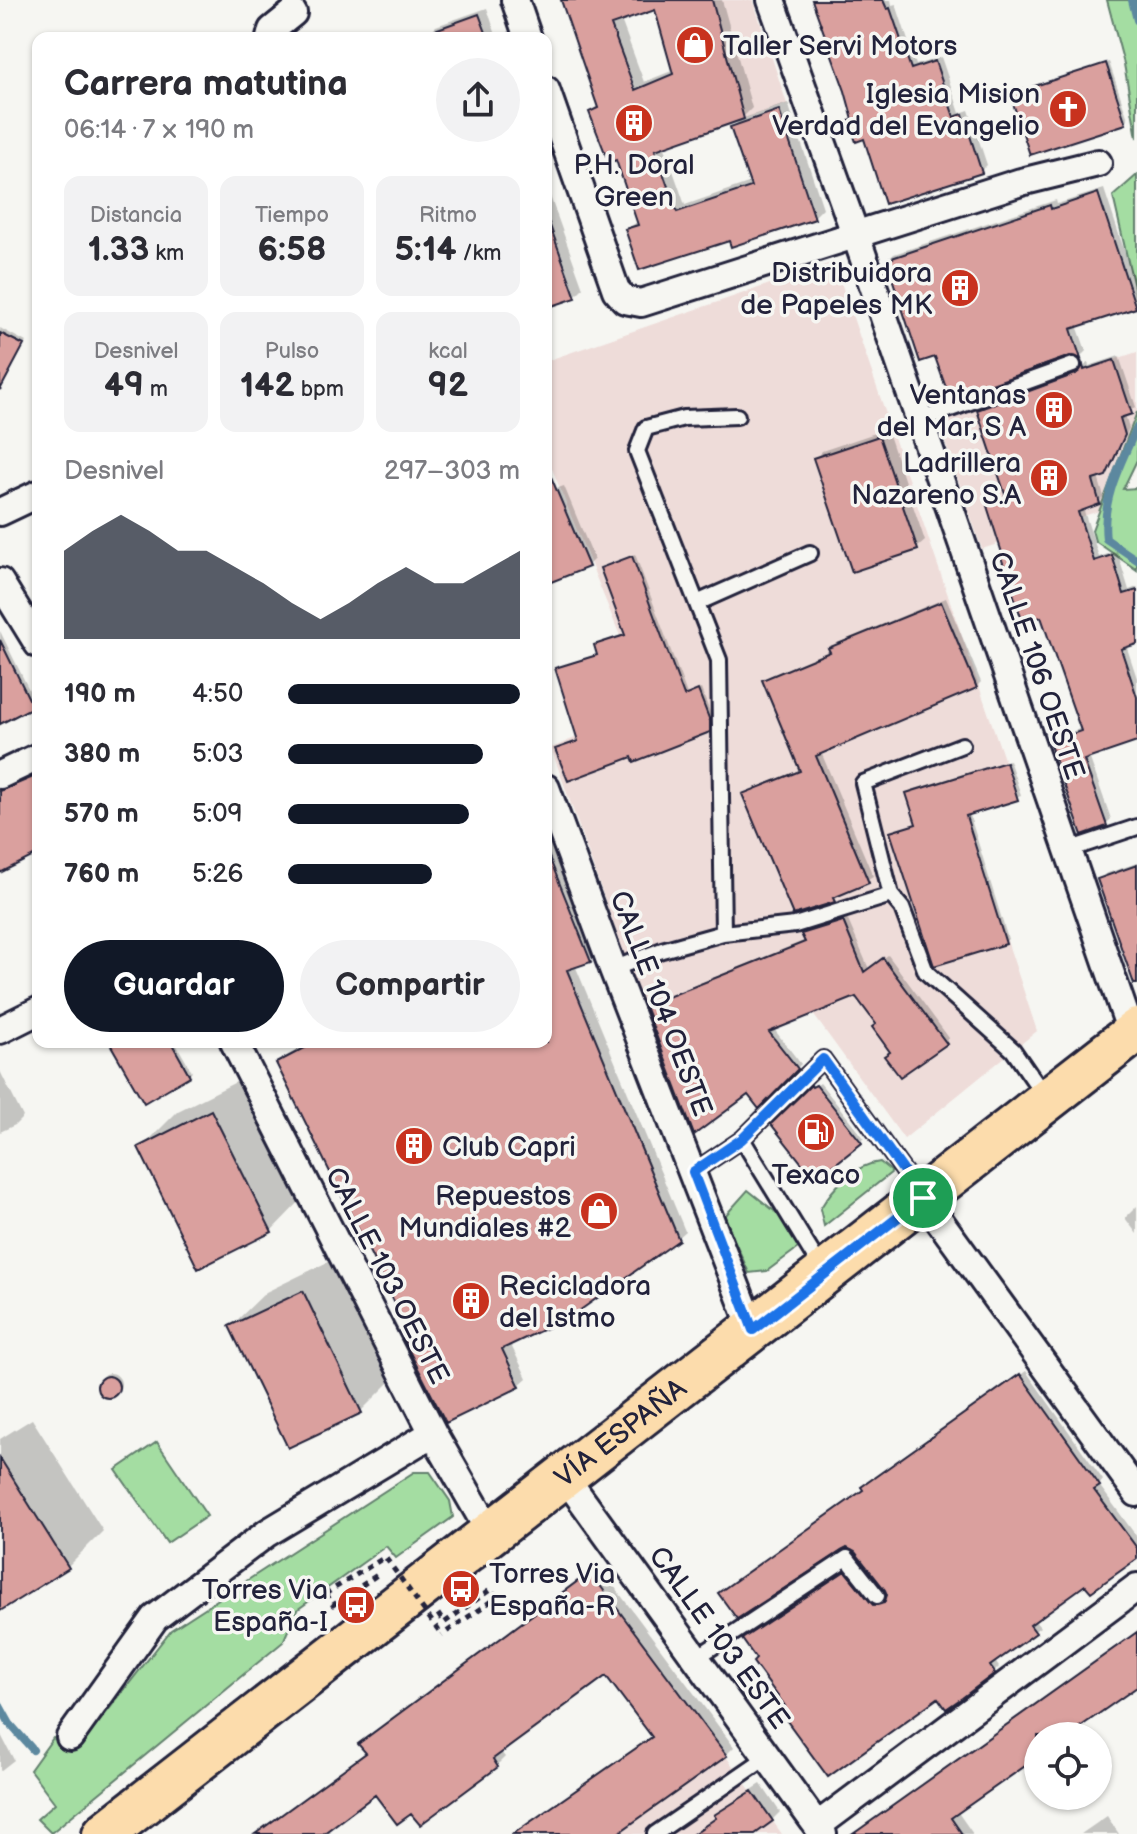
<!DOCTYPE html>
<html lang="es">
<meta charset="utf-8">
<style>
body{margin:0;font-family:"Balsamiq Sans",sans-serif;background:#f2f2f3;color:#2b2b33;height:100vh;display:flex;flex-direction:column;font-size:30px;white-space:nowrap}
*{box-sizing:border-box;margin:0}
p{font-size:26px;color:#7c7c81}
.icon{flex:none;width:44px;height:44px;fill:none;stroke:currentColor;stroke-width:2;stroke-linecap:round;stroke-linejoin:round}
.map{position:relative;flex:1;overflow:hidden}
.sheet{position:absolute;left:32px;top:32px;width:520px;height:1016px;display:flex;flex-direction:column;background:#fff;border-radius:16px;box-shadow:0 2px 6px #0004}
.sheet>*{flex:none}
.buttons{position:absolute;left:1024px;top:1722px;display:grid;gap:16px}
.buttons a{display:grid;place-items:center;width:88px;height:88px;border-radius:50%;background:#fff;box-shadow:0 2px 6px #0004;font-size:40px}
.pin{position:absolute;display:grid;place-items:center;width:68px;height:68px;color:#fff;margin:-34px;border:4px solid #fff;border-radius:50%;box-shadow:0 2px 8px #0007}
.round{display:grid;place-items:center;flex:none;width:84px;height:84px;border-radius:42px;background:#f2f2f3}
.overview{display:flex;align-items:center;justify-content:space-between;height:136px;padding:0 32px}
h1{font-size:36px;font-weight:700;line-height:60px}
.stats{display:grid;grid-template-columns:repeat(3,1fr);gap:12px;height:136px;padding:8px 32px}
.stats div{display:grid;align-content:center;border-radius:16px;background:#f2f2f3;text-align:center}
.stats b{font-size:34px;font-weight:700}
.stats small{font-size:22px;font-weight:400}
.stats p{font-size:22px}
.chart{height:224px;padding:16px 32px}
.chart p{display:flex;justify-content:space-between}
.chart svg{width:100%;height:144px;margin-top:8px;fill:#111827;opacity:.7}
.action{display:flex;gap:16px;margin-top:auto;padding:16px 32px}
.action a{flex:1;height:92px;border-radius:48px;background:#111827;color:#fff;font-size:32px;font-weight:700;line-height:92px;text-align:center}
.action a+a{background:#f2f2f3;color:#2b2b33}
ul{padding:0 32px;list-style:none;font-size:26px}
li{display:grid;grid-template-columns:128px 96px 1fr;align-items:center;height:60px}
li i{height:20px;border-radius:10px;background:#111827}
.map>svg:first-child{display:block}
.built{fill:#eedcd9}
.green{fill:#a4dda2;stroke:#63806e;stroke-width:2}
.shadow{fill:#0003;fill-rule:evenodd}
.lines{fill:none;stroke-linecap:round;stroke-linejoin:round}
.stream{stroke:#5c889f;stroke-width:8}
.building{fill:#daa09e;stroke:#22223b;stroke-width:2;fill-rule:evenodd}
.service-casing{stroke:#22223b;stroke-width:20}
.minor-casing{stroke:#22223b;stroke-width:32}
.primary-casing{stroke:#22223b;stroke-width:48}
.path{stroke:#22223b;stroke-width:5;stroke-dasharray:6 6;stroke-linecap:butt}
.service{stroke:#f6f6f2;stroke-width:14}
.minor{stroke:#f6f6f2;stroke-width:26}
.primary{stroke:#fcdcac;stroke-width:42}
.path-bridge{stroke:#22223b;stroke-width:5;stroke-dasharray:6 6;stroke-linecap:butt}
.route-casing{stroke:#fff;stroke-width:16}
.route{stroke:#1a73e8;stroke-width:10}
.labels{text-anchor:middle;stroke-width:7;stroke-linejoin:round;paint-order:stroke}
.poi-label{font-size:28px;fill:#22223b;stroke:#f6f6f2;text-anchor:end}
.street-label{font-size:28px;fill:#22223b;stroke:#f6f6f2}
</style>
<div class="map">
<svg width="1137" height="1834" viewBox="0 0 1137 1834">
<rect width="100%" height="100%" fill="#f6f6f2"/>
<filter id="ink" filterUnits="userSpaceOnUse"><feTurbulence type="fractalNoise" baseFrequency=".0125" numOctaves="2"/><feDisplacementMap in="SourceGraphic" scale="16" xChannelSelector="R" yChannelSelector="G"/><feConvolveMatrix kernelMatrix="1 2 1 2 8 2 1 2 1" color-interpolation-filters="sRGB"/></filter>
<g filter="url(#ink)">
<path class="built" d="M697,0H753L787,104L691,137Z
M834,262L1018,800L966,817L1037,1031L904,1139L813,1014L670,1072L643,1007L551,748L649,707L546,454V361Z
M1137,352V412L1099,511L982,549L937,419Z
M691,1708L782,1834H513L652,1737Z"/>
<path class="green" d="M1107,0H1137V138L1124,64Z
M1137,175V300L1113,196Z
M1137,412V460L1123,489L1137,488V570L1095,541L1092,530Z
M880,1162L892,1172L824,1226L820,1209C833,1187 854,1165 880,1162Z
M748,1190L787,1221L798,1248L767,1271L749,1273L724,1217Z
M157,1442L207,1516L167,1543L116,1470Z
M414,1472H430L450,1501L453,1517L396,1558L386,1546L297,1610L283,1642L51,1833L37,1819L55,1803L30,1770L53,1738L78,1749L171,1630Z"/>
<path class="shadow" d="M563,0H722L752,108L741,119L788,103L823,208L814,217L730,238L627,230L639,220L617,157L591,112L599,104ZM657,7L674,70L644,82L621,20ZM743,117L732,128L751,182L685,205L664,145Z
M815,0H891L892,5L896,4L916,65L941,57L960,113L969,110L987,165L981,171L865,137L855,118Z
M487,8L497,38H429L428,34L436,26Z
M372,32L375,38H359Z
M1109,62L1128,119L1125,122L1012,95Z
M546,185L583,288L575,296L546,306Z
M1104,189L1137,289L1135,307L1077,325L1086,351L1080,357L1070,353L936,354L888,260L894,254L1056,200L1057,204Z
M0,328L26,342L0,386Z
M1119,356L1136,407L1125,414L1129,428L1110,469L1098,477L1104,497L1099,502L1083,508L1099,557L1117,551L1129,590L1137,587V642L1126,645L1137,678V740L1089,756L1111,819L1106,824L1052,742L1057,737L1082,728L1042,614L989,506L995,501L1008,497L979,411L985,405L1081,371L1088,362L1089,366Z
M887,429L925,541L917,548L815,459L822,451Z
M564,486L594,559L588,565L546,582V492Z
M38,534V551L32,539Z
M635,554L687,694L701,689L712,717V727L709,730L633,755L557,750L579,739L557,669L599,654L596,645L600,642L627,633L602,569Z
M946,598L981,682L976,687L821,752L873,876L836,898L831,888L745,795L750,790L801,769L764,681L769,676L831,650L835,644Z
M0,631L35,702L0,721Z
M1009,760L1021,795L969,813L1008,939L1005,942L892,833L917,823L908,794L911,790Z
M38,772V852L0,871V823L9,790Z
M546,815L597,953L590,960L575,965L685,1231L677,1238L510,1343L527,1378L519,1385L447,1420L406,1340L412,1334L278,1063L286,1056L303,1047L300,1042H546Z
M1137,863V960L1100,879L1105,874Z
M847,918L869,969L888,955L949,1038L945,1042L892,1051L878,1024L857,994L773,1028L801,1064L759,1106L748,1092L647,1007L651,1003L806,940L804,934L808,930Z
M111,1042H175L192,1072L189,1075Z
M0,1071L23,1117L15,1125L0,1132Z
M246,1077L305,1196L271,1231L143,1146L178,1111Z
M820,1083L864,1138L816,1177L774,1124L815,1084L816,1086Z
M1137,1206V1234L1125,1218Z
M338,1257L395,1377L361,1411L231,1326L266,1292Z
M1026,1371L1103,1480L1099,1485L1137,1537V1556L1086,1582L1034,1620L1040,1627L994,1660L999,1667L994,1672L939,1695L787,1705L758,1659L750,1635L851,1568L878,1601L889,1599L865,1490L868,1483Z
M99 1384a11 11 0 1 1 22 0a11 11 0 1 1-22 0Z
M32,1419L103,1531L68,1566L1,1608L0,1439Z
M599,1566L734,1747L726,1755L613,1834H513L653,1735L607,1673L500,1751L505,1757L497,1765L411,1811L376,1792L327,1828L331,1834H255L368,1752L369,1736Z
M1137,1632V1684L1064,1736H1038V1754L957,1811L973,1834H870L865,1827L872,1820Z
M0,1733L14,1760L0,1771Z
M761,1784L780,1812L772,1820L751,1834H693L717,1817L725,1807Z
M1107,1816L1119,1834H1081Z"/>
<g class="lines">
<path class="stream" d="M1132,0L1137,20
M1137,427C1121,463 1101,499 1106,539L1137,560
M0,1706L10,1724L33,1750"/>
</g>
<path class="building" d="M561,0H712L744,119L655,150L677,212L751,187L730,127L779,110L815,219L731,247L729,241L639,270L625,229L638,225L616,160L609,163L589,112L598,108ZM655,10L673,74L635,90L611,25Z
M812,0H883L887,9L890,8L911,69L935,61L954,117L963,114L982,173L885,204L864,139L856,142L849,121L853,120L845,91Z
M479,14L488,38H421V35Z
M1106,63L1126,124L1030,155L1010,94Z
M1098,193L1136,308L1071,329L1081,359L1070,356L950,399L935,357L920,362L886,260L1050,205L1051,209Z
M546,223H549L576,298L546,308Z
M0,333L24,345L0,390Z
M1114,360L1132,414L1120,418L1125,435L1106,476L1093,480L1100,504L1078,512L1094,561L1112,555L1124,594L1137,590V644L1121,649L1137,697V742L1084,760L1107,826L1082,835L1049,742L1081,731L1041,617L1023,623L1000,554L1002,553L987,506L1007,500L977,410L1076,374L1083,365L1084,370Z
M879,436L918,550L852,572L813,458Z
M546,465L589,567L546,584Z
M632,556L684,696L698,690L710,721V732L634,762L632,757L568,781L555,749L578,741L555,668L597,655L594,645L625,635L600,568Z
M941,602L977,688L816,756L869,883L833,898L835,902L793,915L742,794L800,771L762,680L830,652L828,648Z
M0,640L33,707L0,724Z
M1006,762L1018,800L966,816L1006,944L934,966L890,832L916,824L906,793Z
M38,775V854L0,873V791Z
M547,852L591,962L567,970L679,1240L572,1316L502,1349L520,1387L446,1423L403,1339L411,1336L276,1063L316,1042H546Z
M1137,865V984H1134L1097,879Z
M843,921L864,972L883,958L947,1044L900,1077L884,1056L890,1052L872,1027L876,1024L856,997L769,1032L798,1069L759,1109L748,1095L694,1135L645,1006L805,942L801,934Z
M109,1042H171L190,1076L144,1103Z
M811,1085L812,1087L816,1085L862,1143L815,1180L771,1124Z
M211,1110L272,1232L198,1269L138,1147Z
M303,1291L362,1413L288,1448L229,1326Z
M1020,1374L1100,1486L1094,1490L1137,1548V1559L1091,1592L1085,1585L1030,1625L1036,1633L990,1666L995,1673L962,1698L946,1709L938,1698L828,1777L779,1710L785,1706L753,1662L756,1659L742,1639L845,1571L873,1605L884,1603L887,1595L885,1590L855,1552L847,1548L737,1619L718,1593L863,1490L861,1487Z
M97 1387a11 11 0 1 1 22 0a11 11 0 1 1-22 0Z
M0,1458L69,1568L0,1611Z
M590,1572L727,1756L617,1834H513L652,1737L606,1676L493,1759L498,1767L420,1825L411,1814L397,1824L375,1795L323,1834H255L366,1753L358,1744Z
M1137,1632V1687L1067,1736H1038V1757L951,1818L962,1834H853Z
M752,1791L773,1821L755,1834H693L716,1818L714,1815Z"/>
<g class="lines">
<g class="service-casing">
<path id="service" d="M920,420L1073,365
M697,603L810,553
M1068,850L1137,827
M891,895L902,908L926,972L1013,1050L1046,1098
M723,933L719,660L637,451L646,428L684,418L737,416
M613,969L662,950L723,933L795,925L891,895L863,783L962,745
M693,1172L742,1139
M823,1271L742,1139L823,1059L920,1194
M696,1658L847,1558L877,1596
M655,1834L767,1757"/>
</g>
<g class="minor-casing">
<path id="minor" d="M515,0L528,38
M771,0L856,236L1132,1035
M270,38L272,30L293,13
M546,90L616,290L625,300L641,303L1021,182L1098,163
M0,512L38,494
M0,582L38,644
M0,775L38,757
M546,788L613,969L753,1330
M0,1030L38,1011
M234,1042L433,1433L491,1534
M923,1198L1137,1493
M565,1477L823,1834
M70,1737L155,1618L267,1533L433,1433
M817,1826L1137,1587"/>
</g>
<g class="primary-casing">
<g id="primary">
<path id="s1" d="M104,1834L1137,1030"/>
</g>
</g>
<path class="path" d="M325,1594L333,1605L377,1575
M438,1614L444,1623L490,1590L497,1597L442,1635"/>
<use href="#service" class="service"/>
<use href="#minor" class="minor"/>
<use href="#primary" class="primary"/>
<path class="path-bridge" d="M325,1594L385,1557L442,1635"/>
</g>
</g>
<g class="lines" filter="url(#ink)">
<g class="route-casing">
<path id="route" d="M823,1059L923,1198L753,1330L693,1172L742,1139Z"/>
</g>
<use href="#route" class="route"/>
</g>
<defs>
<g id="shop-disc" transform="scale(2)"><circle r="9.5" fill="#c8321e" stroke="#f6f6f2"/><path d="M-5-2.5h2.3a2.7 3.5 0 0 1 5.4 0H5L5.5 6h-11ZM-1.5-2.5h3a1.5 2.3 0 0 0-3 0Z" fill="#fff"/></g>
<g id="church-disc" transform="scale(2)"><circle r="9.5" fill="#c8321e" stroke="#f6f6f2"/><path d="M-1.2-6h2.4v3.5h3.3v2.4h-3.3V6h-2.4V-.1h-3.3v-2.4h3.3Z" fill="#fff"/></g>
<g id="building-disc" transform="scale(2)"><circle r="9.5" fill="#c8321e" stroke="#f6f6f2"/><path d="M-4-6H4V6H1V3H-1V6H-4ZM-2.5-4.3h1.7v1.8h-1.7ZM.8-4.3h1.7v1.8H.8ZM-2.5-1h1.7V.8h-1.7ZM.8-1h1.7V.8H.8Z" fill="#fff"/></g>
<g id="fuel-disc" transform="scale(2)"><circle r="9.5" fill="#c8321e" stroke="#f6f6f2"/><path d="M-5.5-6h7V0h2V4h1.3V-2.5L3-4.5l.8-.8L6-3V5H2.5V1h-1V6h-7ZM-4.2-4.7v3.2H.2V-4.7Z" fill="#fff"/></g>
<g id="bus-disc" transform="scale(2)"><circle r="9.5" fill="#c8321e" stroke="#f6f6f2"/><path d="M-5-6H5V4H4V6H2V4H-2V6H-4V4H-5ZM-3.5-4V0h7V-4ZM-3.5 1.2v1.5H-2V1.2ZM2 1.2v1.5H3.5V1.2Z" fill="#fff"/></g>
</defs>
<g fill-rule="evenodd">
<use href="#shop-disc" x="695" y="45"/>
<use href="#church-disc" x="1068" y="109"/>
<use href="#building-disc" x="634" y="123"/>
<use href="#building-disc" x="960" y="288"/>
<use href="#building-disc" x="1054" y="410"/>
<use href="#building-disc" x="1049" y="478"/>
<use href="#fuel-disc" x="816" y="1132"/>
<use href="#building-disc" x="414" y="1146"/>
<use href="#shop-disc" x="599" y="1211"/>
<use href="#building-disc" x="471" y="1301"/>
<use href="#bus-disc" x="461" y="1589"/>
<use href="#bus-disc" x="356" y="1605"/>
</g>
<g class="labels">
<g class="poi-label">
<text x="723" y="55" text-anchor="start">Taller Servi Motors</text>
<text x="1040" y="103">Iglesia Mision<tspan x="1040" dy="32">Verdad del Evangelio</tspan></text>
<text x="634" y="174" text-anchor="middle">P.H. Doral<tspan x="634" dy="32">Green</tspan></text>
<text x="932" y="282">Distribuidora<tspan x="932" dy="32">de Papeles MK</tspan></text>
<text x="1026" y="404">Ventanas<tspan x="1026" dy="32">del Mar, S A</tspan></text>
<text x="1021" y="472">Ladrillera<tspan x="1021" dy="32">Nazareno S.A</tspan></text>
<text x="442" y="1156" text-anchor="start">Club Capri</text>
<text x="816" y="1184" text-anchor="middle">Texaco</text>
<text x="571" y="1205">Repuestos<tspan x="571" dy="32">Mundiales #2</tspan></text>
<text x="499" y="1295" text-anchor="start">Recicladora<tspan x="499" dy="32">del Istmo</tspan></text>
<text x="489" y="1583" text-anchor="start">Torres Via<tspan x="489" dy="32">España-R</tspan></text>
<text x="328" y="1599">Torres Via<tspan x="328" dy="32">España-I</tspan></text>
</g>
<g class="street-label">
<text transform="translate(1038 665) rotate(71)" y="10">CALLE 106 OESTE</text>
<text transform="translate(662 1003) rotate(69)" y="10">CALLE 104 OESTE</text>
<text transform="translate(388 1275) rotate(63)" y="10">CALLE 103 OESTE</text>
<text dy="10" stroke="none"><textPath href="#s1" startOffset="654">VÍA ESPAÑA</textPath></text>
<text transform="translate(720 1637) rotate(54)" y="10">CALLE 103 ESTE</text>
</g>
</g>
</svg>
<div class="buttons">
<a><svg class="icon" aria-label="locate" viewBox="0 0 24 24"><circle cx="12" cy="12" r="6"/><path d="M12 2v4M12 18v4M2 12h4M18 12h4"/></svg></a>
</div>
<div class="pin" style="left:923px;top:1198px;background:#1e9e55"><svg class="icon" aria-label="arrive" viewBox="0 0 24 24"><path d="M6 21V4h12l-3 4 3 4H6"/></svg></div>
<section class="sheet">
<div class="overview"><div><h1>Carrera matutina</h1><p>06:14 · 7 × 190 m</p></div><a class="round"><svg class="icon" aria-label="share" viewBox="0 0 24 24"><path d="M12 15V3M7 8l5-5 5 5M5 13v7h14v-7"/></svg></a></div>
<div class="stats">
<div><p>Distancia</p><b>1.33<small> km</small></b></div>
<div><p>Tiempo</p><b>6:58</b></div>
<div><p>Ritmo</p><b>5:14<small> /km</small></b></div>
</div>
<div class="stats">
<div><p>Desnivel</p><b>49<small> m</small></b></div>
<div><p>Pulso</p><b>142<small> bpm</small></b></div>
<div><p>kcal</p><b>92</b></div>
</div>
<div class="chart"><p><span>Desnivel</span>297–303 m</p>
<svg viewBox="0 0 160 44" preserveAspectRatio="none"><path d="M0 44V17L10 11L20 6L30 11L40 17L50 17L60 22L70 27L80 33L90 38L100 33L110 27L120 22L130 27L140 27L150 22L160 17V44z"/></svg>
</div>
<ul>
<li><b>190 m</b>4:50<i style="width:100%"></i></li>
<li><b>380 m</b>5:03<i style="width:84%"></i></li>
<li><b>570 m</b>5:09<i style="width:78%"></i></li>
<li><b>760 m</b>5:26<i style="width:62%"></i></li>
</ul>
<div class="action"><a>Guardar</a><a>Compartir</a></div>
</section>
</div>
